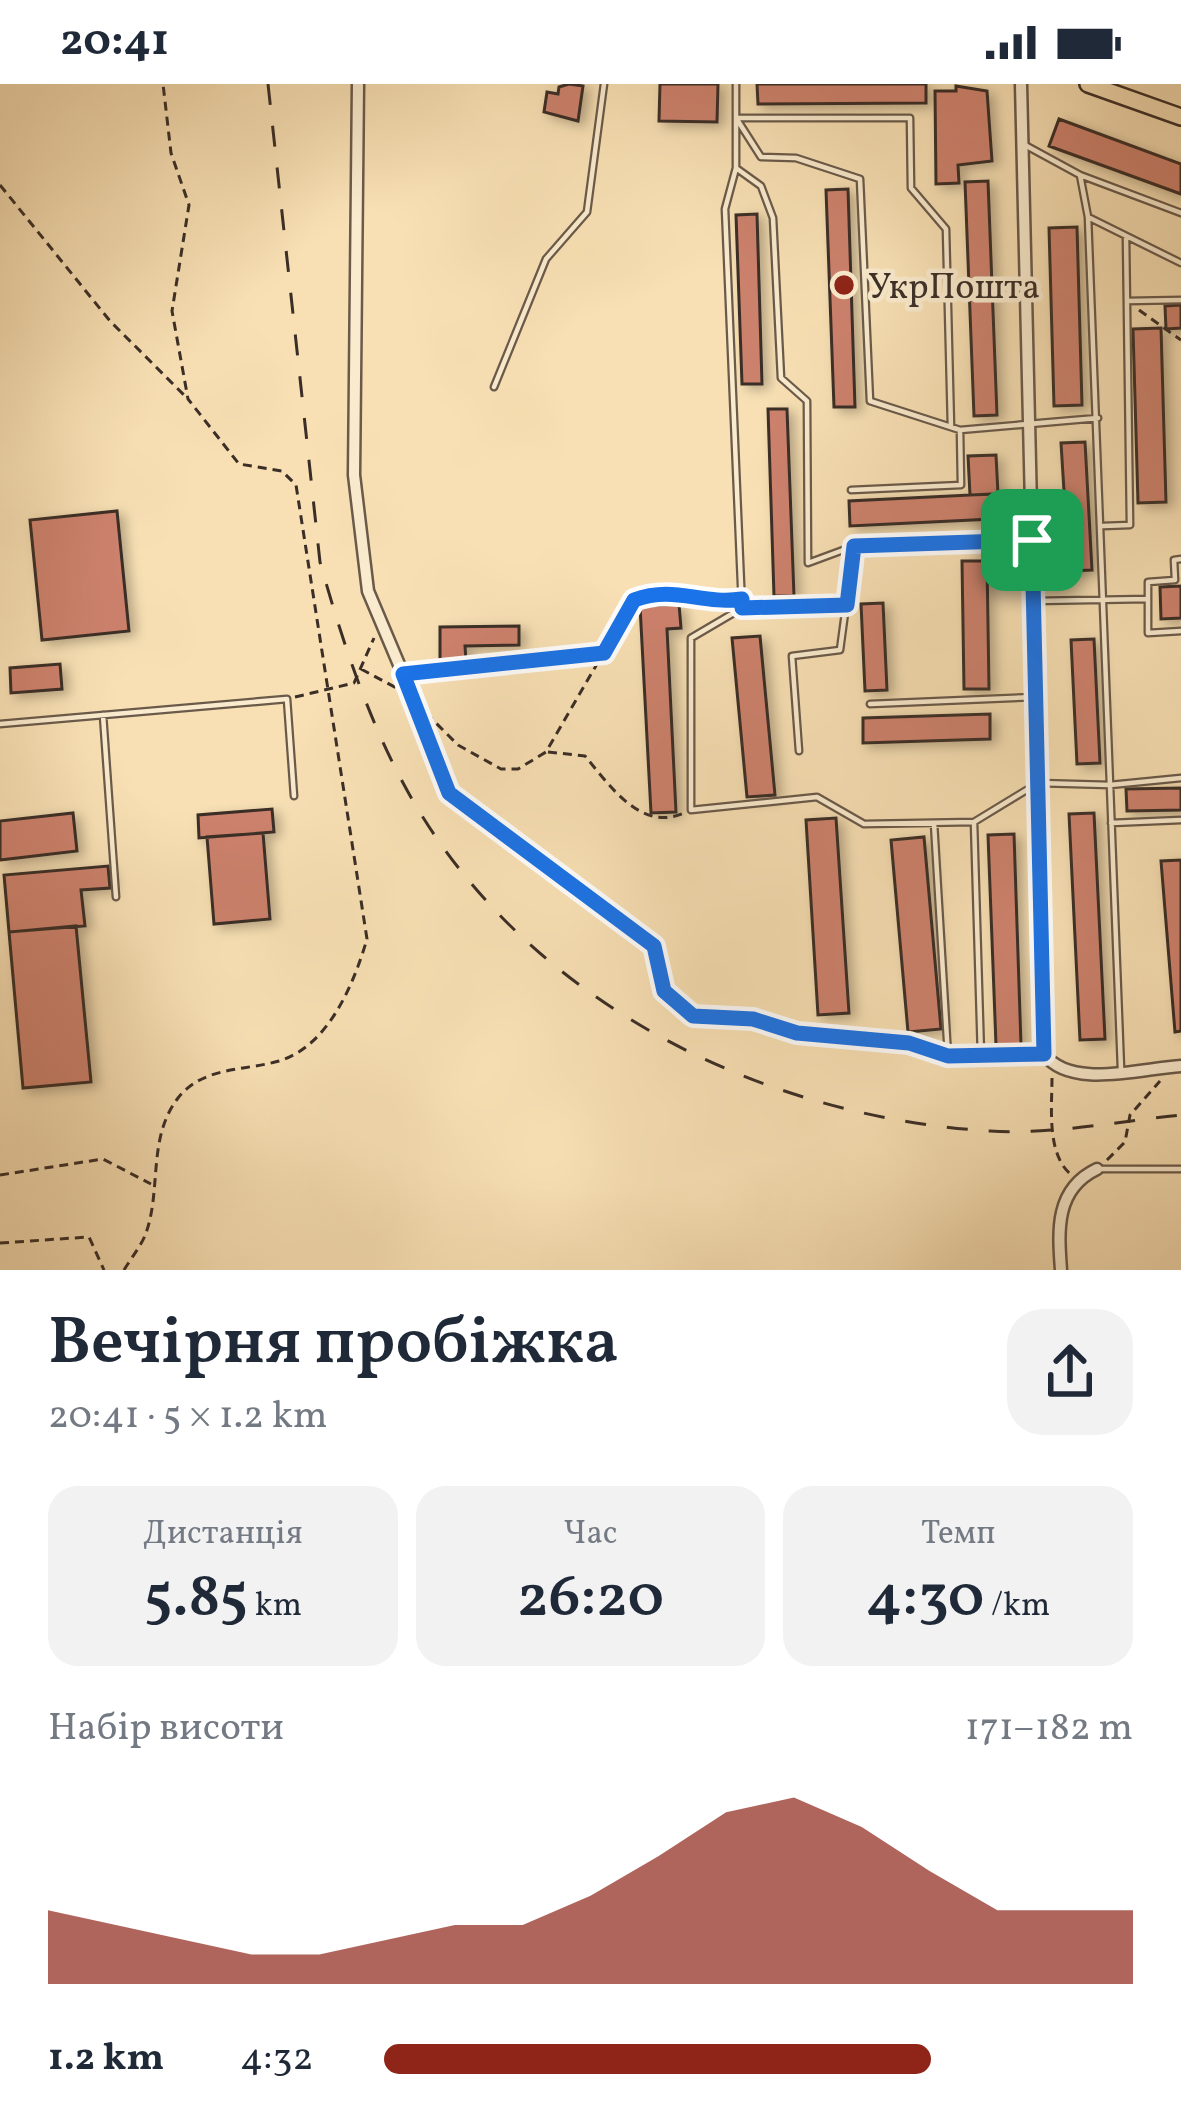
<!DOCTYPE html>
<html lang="uk">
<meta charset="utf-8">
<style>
body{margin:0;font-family:Vollkorn,serif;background:#f2f2f3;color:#1f2937;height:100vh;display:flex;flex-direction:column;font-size:45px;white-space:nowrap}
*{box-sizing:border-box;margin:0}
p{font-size:39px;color:#747a83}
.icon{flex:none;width:66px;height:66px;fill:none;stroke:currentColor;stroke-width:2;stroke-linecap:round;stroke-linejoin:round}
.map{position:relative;height:1186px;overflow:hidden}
.drawer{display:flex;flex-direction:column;background:#fff;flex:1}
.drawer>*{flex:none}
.pin{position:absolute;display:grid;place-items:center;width:102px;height:102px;color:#fff;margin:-51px;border-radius:24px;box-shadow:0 6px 18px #0006}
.round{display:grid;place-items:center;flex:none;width:126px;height:126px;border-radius:36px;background:#f2f2f3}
.head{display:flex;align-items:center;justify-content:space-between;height:204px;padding:0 48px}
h1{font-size:66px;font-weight:600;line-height:90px}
.stats{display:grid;grid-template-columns:repeat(3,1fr);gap:18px;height:204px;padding:12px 48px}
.stats div{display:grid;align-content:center;border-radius:30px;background:#f2f2f3;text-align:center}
.stats b{font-size:60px;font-weight:600}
.stats small{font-size:33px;font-weight:400}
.stats p{font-size:33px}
.chart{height:336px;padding:24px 48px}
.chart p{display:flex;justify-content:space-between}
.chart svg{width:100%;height:216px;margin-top:12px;fill:#8f2418;opacity:.7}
ul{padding:0 48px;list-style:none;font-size:39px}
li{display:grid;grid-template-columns:192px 144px 1fr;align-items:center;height:90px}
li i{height:30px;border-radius:15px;background:#8f2418}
.status{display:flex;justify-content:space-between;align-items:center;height:84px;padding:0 60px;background:#fff;direction:ltr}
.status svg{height:33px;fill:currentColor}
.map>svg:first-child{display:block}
.building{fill:#cc816c;stroke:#3b2e27;stroke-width:3;filter:url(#shadow)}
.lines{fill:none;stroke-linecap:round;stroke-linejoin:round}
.service-casing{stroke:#6a5a4a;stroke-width:9}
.minor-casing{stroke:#6a5a4a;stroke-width:15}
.primary-casing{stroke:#3b2e27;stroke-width:20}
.path{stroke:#3b2e27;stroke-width:3;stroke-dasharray:9 6;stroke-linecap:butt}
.service{stroke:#faebce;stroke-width:4.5}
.minor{stroke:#faebce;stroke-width:10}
.primary{stroke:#f8e0b4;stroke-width:15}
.rail{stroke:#3b2e27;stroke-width:3;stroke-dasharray:21 21;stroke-linecap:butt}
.route-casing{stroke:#fff;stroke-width:24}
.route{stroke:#1a73e8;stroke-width:15}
.poi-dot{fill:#8f2418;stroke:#faebce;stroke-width:4.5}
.labels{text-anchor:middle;stroke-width:9;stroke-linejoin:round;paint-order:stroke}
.poi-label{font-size:36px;fill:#3b2e27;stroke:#faebce;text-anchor:start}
</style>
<div class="status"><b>20:41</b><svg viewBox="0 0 49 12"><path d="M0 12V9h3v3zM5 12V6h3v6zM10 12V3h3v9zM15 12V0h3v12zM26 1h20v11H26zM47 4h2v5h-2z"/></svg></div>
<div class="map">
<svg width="1181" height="1186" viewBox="0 0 1181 1186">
<defs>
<filter id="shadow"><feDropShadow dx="6" dy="4" stdDeviation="6" flood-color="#0004"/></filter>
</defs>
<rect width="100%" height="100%" fill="#f8e0b4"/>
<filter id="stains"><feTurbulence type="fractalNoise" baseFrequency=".00167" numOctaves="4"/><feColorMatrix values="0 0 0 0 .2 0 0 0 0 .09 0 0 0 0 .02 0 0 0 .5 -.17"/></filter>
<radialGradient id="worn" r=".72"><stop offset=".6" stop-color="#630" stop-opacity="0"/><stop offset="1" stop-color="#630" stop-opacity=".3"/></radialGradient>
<path class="building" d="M569,0L583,2L578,37L544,28L547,8L558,10L559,3Z
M660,0H718L717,38L659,37Z
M757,0H926V19L758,20Z
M956,2L987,7L992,77L958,81L959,99L936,100L935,7H956Z
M1059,35L1181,80V110L1049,62Z
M988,97L997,331L974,332L965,98Z
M848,105L855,323H834L826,106Z
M757,130L762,300H742L736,131Z
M1077,143L1082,321L1054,322L1049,144Z
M1181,221V244L1166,245L1165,222Z
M1161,244L1166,418L1138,419L1133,245Z
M768,325H787L794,512H774Z
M1085,358L1092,486L1069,487L1061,359Z
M996,371L998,410L970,411L968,372Z
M990,410L992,435L850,442L849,417Z
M117,427L129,547L42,556L30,436Z
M962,477H987L989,605H964Z
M1181,502V534L1161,535L1160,503Z
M883,519L887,606L865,607L861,520Z
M679,520L681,544L667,545L676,728L651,729L640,522Z
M519,542V561L465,562L466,577H440V543Z
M760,552L775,711L747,713L732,554Z
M1094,555L1100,679L1077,680L1071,556Z
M60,580L62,605L11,609L10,584Z
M990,630V655L863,659V634Z
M1181,704V726L1127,727L1126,705Z
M272,725L274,748L199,754L198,731Z
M73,729L77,767L0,776V737Z
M1094,729L1105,955L1080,956L1069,730Z
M836,734L849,929L818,931L806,736Z
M263,749L270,835L214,840L207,753Z
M1014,750L1021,961H996L988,751Z
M924,753L941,945L908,948L891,756Z
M1181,776V947L1175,948L1161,777Z
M108,782L110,804L81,806L85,842L9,848L4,791Z
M76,842L91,998L23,1004L9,848Z"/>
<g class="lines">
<g class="service-casing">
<path id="service" d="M736,0V84L725,125L742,524
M736,34H910L911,104L946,145L951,343
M738,37L761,73L796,74L860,95L870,317L960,346
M1023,60L1080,91L1088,133L1181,179
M736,84L761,102L773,134L781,294L807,317L808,479L854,462L1032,456
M1080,91L1181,129
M1088,133L1121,985
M1127,217L1181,216
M494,303L546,175L587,128L604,0
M851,406L961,401L960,346L1098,334
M1103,442L1130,441L1126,152
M1148,515V498L1175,496L1174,476L1181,475
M1033,517L1148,515V549L1181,547
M847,521L742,524L691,554V726L817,713L864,740L974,738L1038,699L1110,701L1181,694
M518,579L403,590L449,709L654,863L664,907L693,932L753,935L797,949L909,959L948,972
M870,620L1036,613
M103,631L116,813
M0,640L287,615L294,712
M799,667L792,572L840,566L854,462
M974,738L981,972L1042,970
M934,739L948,972H979
M1111,739L1181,736
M1097,1085H1181"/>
</g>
<g class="minor-casing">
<path id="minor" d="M358,0L354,391L368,507L403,590
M1021,0L1044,970C1071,1006 1142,984 1181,982
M1061,1186C1058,1146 1055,1105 1097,1085"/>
</g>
<g class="primary-casing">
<path id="primary" d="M1088,0L1181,33"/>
</g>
<path class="path" d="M0,101L110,237L187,314
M1139,226L1181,256
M526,578L600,569
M361,585L402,607
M295,613L354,599L374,554
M426,629L458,661L501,685H518L546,668L634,516C678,500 693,522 734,516
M548,668L585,672C611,703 641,748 684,729
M1052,994C1052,1023 1046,1073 1073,1092
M1107,1076L1125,1058L1130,1031L1160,997
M0,1091L103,1075L151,1100
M0,1159L89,1153L104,1186
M124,1186C131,1174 143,1160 147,1146C161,1103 148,1053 178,1014C203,982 245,987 279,977C329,962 354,899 367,855L296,401L282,387L239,380L188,315L172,227L189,121L171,69L163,0"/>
<use href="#service" class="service"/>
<use href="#minor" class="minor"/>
<use href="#primary" class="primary"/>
<path class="rail" d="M268,0L320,478C342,556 368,636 408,708C524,916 759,1033 990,1047C1052,1051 1119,1037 1181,1031"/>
</g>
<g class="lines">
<g class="route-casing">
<path id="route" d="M1032,456L1044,970L948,972L909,959L797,949L753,935L693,932L664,907L654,862L449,709L403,590L604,569L634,516C675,501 701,521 742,515V524L847,521L854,462Z"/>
</g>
<use href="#route" class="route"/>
</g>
<circle class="poi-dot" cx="844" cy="201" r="12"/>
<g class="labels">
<g class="poi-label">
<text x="868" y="214">УкрПошта</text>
</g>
</g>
<rect width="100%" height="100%" filter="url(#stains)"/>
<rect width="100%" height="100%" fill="url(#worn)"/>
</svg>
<div class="pin" style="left:1032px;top:456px;background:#1e9e55"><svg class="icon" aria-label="arrive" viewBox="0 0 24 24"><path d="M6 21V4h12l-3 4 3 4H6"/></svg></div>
</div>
<section class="drawer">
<div class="head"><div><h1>Вечірня пробіжка</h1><p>20:41 · 5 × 1.2 km</p></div><a class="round"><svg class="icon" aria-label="share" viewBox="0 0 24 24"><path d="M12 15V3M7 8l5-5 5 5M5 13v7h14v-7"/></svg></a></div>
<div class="stats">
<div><p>Дистанція</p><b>5.85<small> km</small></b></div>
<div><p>Час</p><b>26:20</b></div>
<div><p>Темп</p><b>4:30<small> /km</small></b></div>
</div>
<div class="chart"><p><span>Набір висоти</span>171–182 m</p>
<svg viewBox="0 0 160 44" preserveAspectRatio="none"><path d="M0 44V29L10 32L20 35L30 38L40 38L50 35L60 32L70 32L80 26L90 18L100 9L110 6L120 12L130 21L140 29L150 29L160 29V44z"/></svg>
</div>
<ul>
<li><b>1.2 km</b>4:32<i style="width:73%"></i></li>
</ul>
</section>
